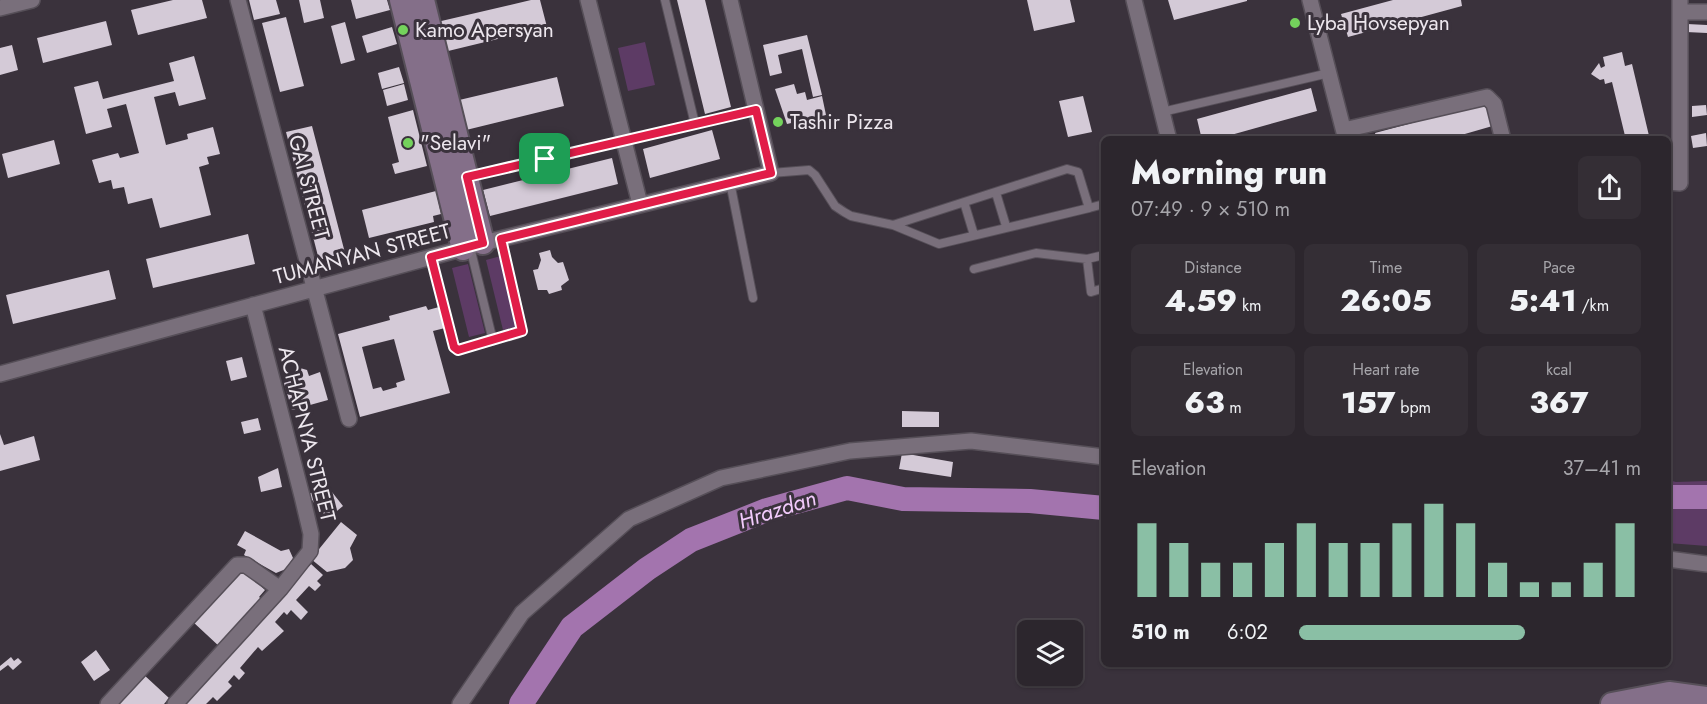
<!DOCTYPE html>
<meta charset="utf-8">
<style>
body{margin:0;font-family:Jost,sans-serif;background:#342e35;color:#f1f3f6;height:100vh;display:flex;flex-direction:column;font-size:22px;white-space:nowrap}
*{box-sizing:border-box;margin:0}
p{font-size:20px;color:#a6a5aa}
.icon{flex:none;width:33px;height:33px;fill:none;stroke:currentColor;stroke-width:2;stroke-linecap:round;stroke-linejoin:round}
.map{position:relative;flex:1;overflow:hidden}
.sheet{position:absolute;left:1101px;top:136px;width:570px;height:531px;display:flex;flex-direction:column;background:#2c262d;border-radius:9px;box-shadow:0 2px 4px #0004,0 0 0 2px #484349}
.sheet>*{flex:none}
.buttons{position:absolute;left:1017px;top:620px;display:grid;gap:12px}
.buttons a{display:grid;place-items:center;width:66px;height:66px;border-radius:9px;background:#2c262d;box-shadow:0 2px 4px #0004,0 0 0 2px #484349;font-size:30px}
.pin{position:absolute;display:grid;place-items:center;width:51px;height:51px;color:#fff;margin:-26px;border-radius:12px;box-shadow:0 3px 9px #0006}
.round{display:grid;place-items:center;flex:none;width:63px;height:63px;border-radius:9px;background:#342e35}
.summary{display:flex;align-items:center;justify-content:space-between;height:102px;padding:0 30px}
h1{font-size:33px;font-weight:800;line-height:45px}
.metrics{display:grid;grid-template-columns:repeat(3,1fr);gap:9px;height:102px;padding:6px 30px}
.metrics div{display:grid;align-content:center;border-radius:9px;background:#342e35;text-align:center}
.metrics b{font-size:30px;font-weight:800}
.metrics small{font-size:16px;font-weight:400}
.metrics p{font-size:16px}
.chart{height:168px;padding:12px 30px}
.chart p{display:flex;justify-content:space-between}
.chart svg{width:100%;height:108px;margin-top:6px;stroke:#8abfa5;stroke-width:6}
ul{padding:0 30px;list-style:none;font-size:20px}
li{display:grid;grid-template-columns:96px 72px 1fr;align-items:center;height:45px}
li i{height:15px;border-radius:8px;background:#8abfa5}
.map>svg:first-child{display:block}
.green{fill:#5d3b65}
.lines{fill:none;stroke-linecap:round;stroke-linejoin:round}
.river{stroke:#a374ae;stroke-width:24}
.building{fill:#d4cad7;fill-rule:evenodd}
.lane-casing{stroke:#564f58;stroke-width:10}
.street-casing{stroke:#564f58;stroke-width:18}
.secondary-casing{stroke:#564f58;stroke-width:26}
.lane{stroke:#796f7b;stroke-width:8}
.street{stroke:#796f7b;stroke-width:15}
.secondary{stroke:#846f89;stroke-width:22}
.route-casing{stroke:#fff;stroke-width:12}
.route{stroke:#e11d48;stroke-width:8}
.poi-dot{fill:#74d25c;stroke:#3a323c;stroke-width:2}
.labels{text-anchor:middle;stroke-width:6;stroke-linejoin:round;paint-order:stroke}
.poi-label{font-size:21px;fill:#ede7ee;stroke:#3a323c;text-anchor:start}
.street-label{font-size:21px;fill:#ede7ee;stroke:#3a323c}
.water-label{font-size:22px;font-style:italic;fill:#f2cbfc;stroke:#3a323c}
</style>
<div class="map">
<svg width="1707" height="704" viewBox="0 0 1707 704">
<rect width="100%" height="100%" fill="#3a323c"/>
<path class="green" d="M645,42L655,85L628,91L618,48Z
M501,256L518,326L503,330L486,260Z
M468,264L485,333L469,337L452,268Z
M1668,480L1676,482L1707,481V546L1668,543Z"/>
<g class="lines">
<path class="river" d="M1668,497H1707
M521,704L572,627L647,569L691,540L767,510L847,488L903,499L1030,501L1104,508"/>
</g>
<path class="building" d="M173,0H202L207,18L138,35L131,10Z
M249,0H276L280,14L254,20Z
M299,0H320L324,18L304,23Z
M351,0H387L390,10L356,19Z
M531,0H540L547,27L444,52L437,22Z
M677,0H705L731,107L705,114Z
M1027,0H1070L1075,22L1034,31Z
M1168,0H1247V1L1174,20Z
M1393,0H1461L1462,6L1348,37L1341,14Z
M286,17L304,86L280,92L262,23Z
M106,21L112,45L43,63L37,38Z
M345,22L355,60L341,64L331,26Z
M1687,24L1707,25V33L1686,32Z
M392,27L397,44L367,53L362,36Z
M807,35L822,95L813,97L802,49L778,55L782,73L770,76L763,45Z
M12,45L18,70L0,75V48Z
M1622,52L1625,66L1632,64L1650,140H1626L1612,82L1605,84L1604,79L1600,80L1591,74L1599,63L1601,68L1605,66L1603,57Z
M194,56L206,99L179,106L175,92L154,97L166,145L188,139L187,134L213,127L220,154L207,157L209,164L199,167L211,215L160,228L152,198L128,204L124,187L113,189L111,180L99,183L92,160L118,153L120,158L139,153L126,104L107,109L112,127L86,134L74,87L98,81L103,99L174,81L169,63Z
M399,67L404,83L382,89L378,73Z
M557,77L564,106L462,131L455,101Z
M404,84L408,100L387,106L383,90Z
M794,84L797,94L805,92L807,100L822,96L826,115L787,124L775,89Z
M1311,88L1317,111L1213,140H1202L1197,119Z
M1083,96L1092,132L1068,137L1059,101Z
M1490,102L1496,125L1444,140H1377L1375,133Z
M1706,105L1707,115L1692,117V106Z
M413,110L427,166L395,174L392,164L399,162L388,117Z
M312,126L345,253L319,260L286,132Z
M712,130L720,159L650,178L643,149Z
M1706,133L1707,146L1693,148L1691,136Z
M54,140L60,164L8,178L2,154Z
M612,158L618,184L490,216L483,190Z
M436,191L441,214L433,216L434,222L369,238L362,210Z
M248,234L255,264L153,288L146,259Z
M550,250L552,257L558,263L563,262L569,280L561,286L562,290L549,294L547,290H538L533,270L538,269L541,260L539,253Z
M109,270L116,299L13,324L6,295Z
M426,306L428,310L439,307L445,328L433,331L450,393L360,417L338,334L390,320L389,316ZM394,339L405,380L396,383L397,387L383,391L381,387L373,389L362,347Z
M242,357L247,377L231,381L226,361Z
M300,368L307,370L309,376L320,372L328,400L292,410L284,383L294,380V374Z
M902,411L939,412V427H902Z
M258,418L261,430L244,434L241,422Z
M0,434L4,445L34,436L40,460L0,471Z
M902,453L953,462L951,477L899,469Z
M278,468L282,487L261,492L258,477Z
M328,487L343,506L326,520L308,494Z
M341,522L357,535L350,548L353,560L345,568L327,572L311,559Z
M245,531L281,551L289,549L293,558L286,569L276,573L244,555L246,550L237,545Z
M311,564L323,575L317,581L321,585L315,591L309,586L296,600L308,612L301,620L291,610L287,615L284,612L275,622L284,631L262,651L258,647L240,668L245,673L239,680L234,675L228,682L232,686L217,701L213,697L206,704H180Z
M241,568L265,590L259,597L264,601L221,648L192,621Z
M96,650L110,670L94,681L81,662Z
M11,657L14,661L18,658L22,662L13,670L8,665L0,671V666Z
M143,674L169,698L164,704H115Z"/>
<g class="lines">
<g class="lane-casing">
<path id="lane" d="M665,0L695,124
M1162,112L1329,73
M771,173L809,170L815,175L835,206L844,212L851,216L893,225L1067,169L1078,172L1089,208L1104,204
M468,176L756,110
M730,182L753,298
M996,193L1006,226
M964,202L974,235
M893,225L939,244L1089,208
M470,247L493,341
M431,257L454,347L458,350L518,334L522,326L501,239
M1087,259L1091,292L1104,288
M974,269L1036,253L1087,259L1104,255"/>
</g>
<g class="street-casing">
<path id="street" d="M238,0L349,419
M588,0L640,204
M1134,0L1169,140
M1310,0L1346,140
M0,8L32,0
M1681,12H1707
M1344,130L1487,97L1494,104L1503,140
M1668,182L1680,183V0
M0,374L483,243L771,173L730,0
M1668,559L1707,564
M108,704L237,565H246L280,589
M175,704L280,589L310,551L311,534L302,496L253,305
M460,704L522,613L629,519L721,478L850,451L971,441L1104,457"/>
</g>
<g class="secondary-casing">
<path id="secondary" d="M401,0L463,249
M423,0L483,243
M1612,704L1669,693L1707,698"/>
</g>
<use href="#lane" class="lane"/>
<use href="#street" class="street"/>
<use href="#secondary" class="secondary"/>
</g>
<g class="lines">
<g class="route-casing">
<path id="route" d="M756,110L771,173L501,239L522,331L458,350L454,347L431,257L483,243L467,177Z"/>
</g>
<use href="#route" class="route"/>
</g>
<g class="poi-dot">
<circle cx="1295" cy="23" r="6"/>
<circle cx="403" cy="30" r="6"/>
<circle cx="778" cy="122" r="6"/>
<circle cx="408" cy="143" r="6"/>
</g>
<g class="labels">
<g class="poi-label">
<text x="1307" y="30">Lyba Hovsepyan</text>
<text x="415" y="37">Kamo Apersyan</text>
<text x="790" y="129">Tashir Pizza</text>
<text x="420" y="150">"Selavi"</text>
</g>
<g class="street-label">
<text transform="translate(309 187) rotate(75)" y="7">GAI STREET</text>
<text transform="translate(362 254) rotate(-15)" y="7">TUMANYAN STREET</text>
<text transform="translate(307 434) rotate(76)" y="7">ACHAPNYA STREET</text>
</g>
<g class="water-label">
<text transform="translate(777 509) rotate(-18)" y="8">Hrazdan</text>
</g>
</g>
</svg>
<div class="buttons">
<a><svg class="icon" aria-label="layers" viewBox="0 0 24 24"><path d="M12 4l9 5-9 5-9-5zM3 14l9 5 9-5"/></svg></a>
</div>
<div class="pin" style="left:545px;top:159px;background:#1e9e55"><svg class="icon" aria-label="arrive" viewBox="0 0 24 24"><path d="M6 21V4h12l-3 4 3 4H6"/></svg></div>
<section class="sheet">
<div class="summary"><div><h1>Morning run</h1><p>07:49 · 9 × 510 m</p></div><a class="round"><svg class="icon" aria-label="share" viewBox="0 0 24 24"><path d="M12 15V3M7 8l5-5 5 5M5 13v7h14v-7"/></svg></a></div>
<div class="metrics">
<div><p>Distance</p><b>4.59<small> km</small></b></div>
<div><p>Time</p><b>26:05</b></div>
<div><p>Pace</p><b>5:41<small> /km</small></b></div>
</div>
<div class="metrics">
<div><p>Elevation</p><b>63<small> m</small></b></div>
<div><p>Heart rate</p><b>157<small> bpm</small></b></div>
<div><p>kcal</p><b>367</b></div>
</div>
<div class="chart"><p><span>Elevation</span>37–41 m</p>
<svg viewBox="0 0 160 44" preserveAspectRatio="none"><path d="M5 44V14M15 44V22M25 44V30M35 44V30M45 44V22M55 44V14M65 44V22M75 44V22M85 44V14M95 44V6M105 44V14M115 44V30M125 44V38M135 44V38M145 44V30M155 44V14"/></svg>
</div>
<ul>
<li><b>510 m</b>6:02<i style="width:66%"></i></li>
</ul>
</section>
</div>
